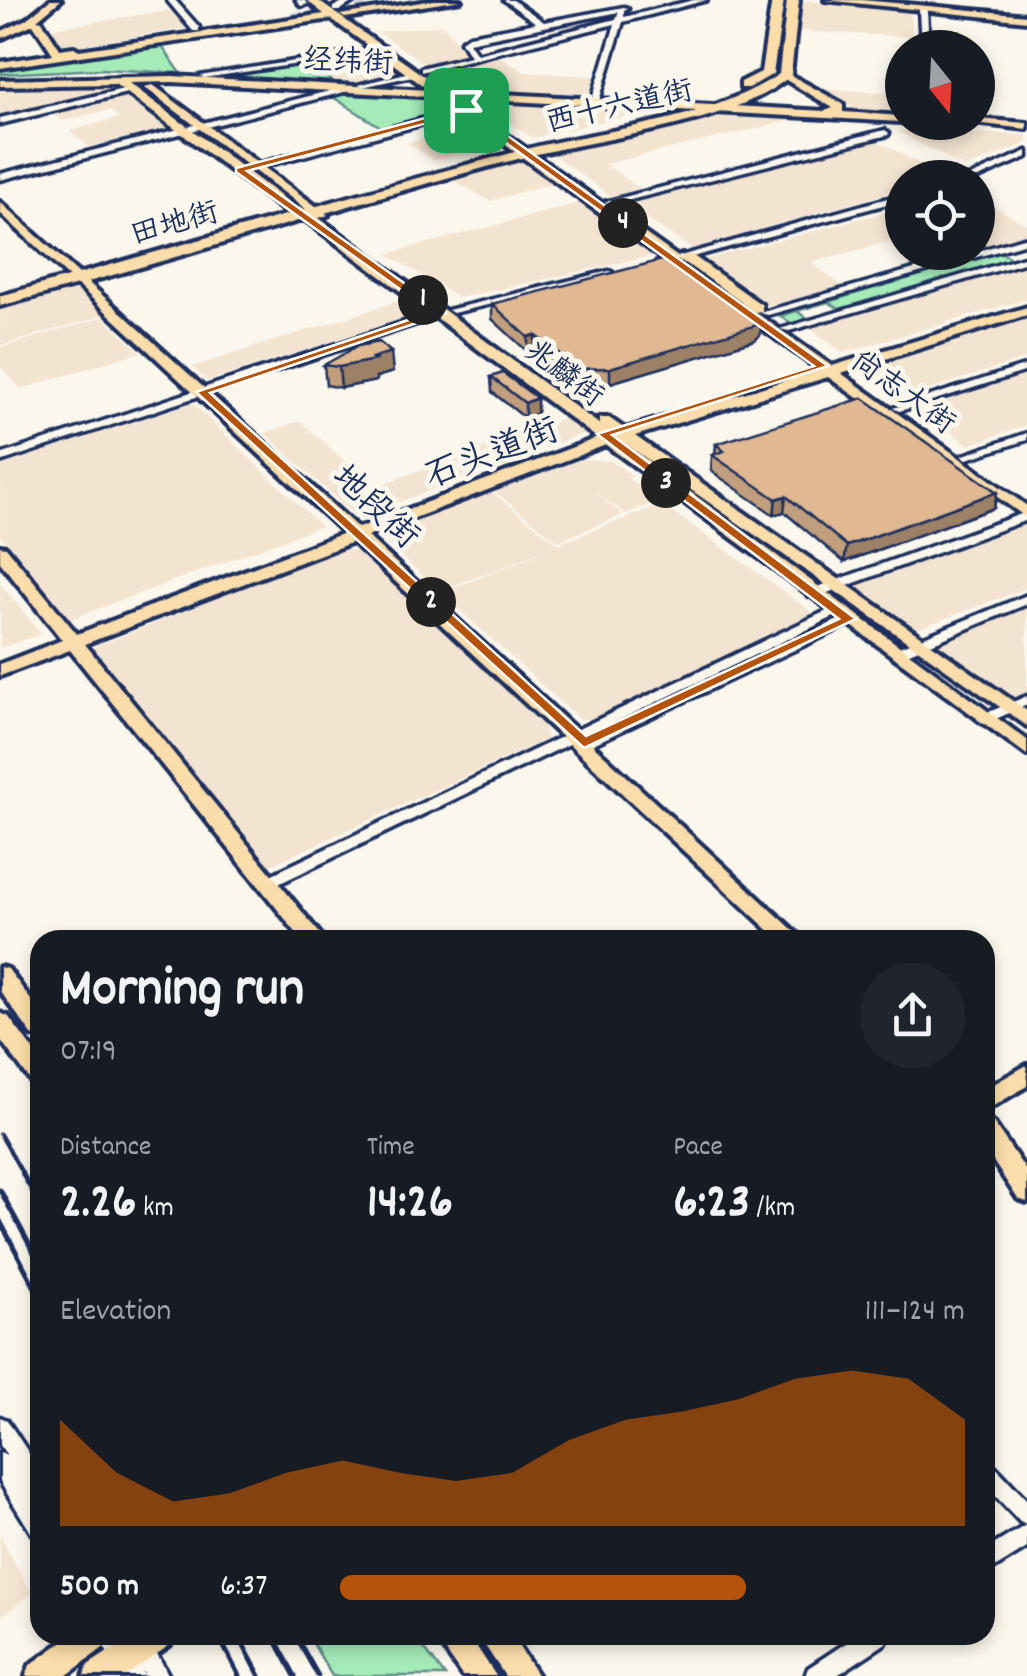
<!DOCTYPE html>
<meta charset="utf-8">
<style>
body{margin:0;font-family:Dekko,"LXGW WenKai TC",sans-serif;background:#20242c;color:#f1f3f6;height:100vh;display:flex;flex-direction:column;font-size:38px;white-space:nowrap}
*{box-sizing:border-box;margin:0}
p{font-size:32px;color:#9ea1a6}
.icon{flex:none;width:55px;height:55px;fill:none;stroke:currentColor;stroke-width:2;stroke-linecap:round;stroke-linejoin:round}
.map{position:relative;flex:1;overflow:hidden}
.side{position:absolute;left:30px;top:930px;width:965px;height:715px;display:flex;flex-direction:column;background:#171b24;border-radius:30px;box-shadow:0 5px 15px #0003}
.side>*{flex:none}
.needle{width:65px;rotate:162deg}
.fabs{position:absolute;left:885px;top:30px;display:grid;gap:20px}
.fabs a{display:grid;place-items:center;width:110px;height:110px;border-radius:50%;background:#171b24;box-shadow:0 5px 15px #0003;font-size:50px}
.pin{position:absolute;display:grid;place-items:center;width:85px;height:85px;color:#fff;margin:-42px;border-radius:20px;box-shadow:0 5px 15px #0006}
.km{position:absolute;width:50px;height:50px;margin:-25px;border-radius:50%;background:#222;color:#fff;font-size:28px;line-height:50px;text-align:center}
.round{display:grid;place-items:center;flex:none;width:105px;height:105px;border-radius:52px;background:#20242c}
.overview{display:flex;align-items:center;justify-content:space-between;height:170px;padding:0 30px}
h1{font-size:55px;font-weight:700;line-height:75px}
.metrics{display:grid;grid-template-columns:repeat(3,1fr);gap:15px;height:170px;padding:10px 30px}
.metrics div{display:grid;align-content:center}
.metrics b{font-size:50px;font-weight:700}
.metrics small{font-size:28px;font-weight:400}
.metrics p{font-size:28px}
.chart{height:280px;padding:20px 30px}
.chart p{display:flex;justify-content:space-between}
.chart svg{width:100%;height:180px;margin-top:10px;fill:#b45309;opacity:.7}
ul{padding:0 30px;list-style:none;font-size:32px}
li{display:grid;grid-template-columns:160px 120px 1fr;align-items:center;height:75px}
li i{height:25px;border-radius:12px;background:#b45309}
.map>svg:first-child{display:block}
.built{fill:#f3e4d1}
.green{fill:#a4ebb8;stroke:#608d8b;stroke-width:2.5}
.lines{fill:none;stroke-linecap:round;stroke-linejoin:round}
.major-tunnel{stroke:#cecfd0;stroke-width:11;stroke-dasharray:11 5;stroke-linecap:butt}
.minor-casing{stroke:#1b2f5e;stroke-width:7}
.major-casing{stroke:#1b2f5e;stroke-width:8}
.highway-casing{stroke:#1b2f5e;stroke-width:8}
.minor{fill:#fbf7ec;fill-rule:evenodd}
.major{fill:#fbddab;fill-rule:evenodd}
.highway{fill:#fbddab;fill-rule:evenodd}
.rail-far1{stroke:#1b2f5e;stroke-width:4}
.rail{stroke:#1b2f5e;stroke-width:5}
.wall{fill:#c19e7d;stroke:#1b2f5e;stroke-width:2.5}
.shaded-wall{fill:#9d8166;stroke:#1b2f5e;stroke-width:2.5}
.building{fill:#e0b891;stroke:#1b2f5e;stroke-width:2.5}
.route{fill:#b45309;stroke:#fff;stroke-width:2.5;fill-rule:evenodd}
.labels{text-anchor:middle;stroke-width:10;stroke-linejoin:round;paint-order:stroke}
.far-street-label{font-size:30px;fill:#1b2f5e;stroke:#fbf7ec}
.street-label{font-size:35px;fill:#1b2f5e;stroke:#fbf7ec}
</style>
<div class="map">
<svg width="1027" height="1676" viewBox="0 0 1027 1676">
<rect width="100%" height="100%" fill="#fbf7ec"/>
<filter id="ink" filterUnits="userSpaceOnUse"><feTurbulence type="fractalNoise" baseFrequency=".01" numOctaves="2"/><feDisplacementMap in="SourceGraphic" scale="20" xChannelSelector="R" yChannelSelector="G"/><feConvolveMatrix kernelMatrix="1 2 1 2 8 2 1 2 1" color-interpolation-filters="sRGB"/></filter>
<g filter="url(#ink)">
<path class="built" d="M799,0L911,11L912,37L795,31Z
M174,10L190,28L61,48L47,29Z
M443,25L470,56L429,67L378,32Z
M379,52L406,72L365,81H335L311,63Z
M498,55L525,72L595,76L591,96L463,88L435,72Z
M111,85L115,88L0,116V88Z
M819,89L902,93V114L860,112Z
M124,95L167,128L89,147L70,131L119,118L109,110L62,121L52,112Z
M494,101L631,110L640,113L532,138L482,103Z
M706,114L797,119L605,164L641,189L612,197L548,151Z
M476,125L501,142L434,160L407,143Z
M898,131L1027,135V143L965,168Z
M874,139L945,177L902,178V189L692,249L626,205Z
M516,159L555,182L490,201L449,178Z
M978,197L1027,225V235L978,248Z
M583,202L656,255L459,298L387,254Z
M902,208V238L811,263L843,286L770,306L706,259Z
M1027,264V299L843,353L808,327Z
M74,287L105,315L0,346V308Z
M402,300L419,313L208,381L192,367Z
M103,317L140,352L21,389L0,367V348Z
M1027,319V358L916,394L875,366Z
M1027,374V425L969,445L919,410Z
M192,403L321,526L68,620L0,535V466Z
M564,418L584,433L357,518L265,433L300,421L374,487Z
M582,459L611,461L633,476L628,479L661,500L626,514L595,492L623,515L558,541L495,492Z
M488,489L558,544L662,504L813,613V618L597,719H579L441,593L554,547L439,591L377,534Z
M1027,524V588L914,630L851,587Z
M337,550L361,551L545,728L547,739L269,866H257L91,656L95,647Z
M0,583L41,634L0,648Z
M1027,607V693L1011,699L933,646Z
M0,1536L32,1594L0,1617Z"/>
<path class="green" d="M160,44L181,73L101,69L0,74V66Z
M309,64L336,84L235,76L236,75Z
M343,94L437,99L455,108L384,129L331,96Z
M999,251L1015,261L810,319L840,309L828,302L797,311L810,321L794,325L780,316Z
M308,1635H414L445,1676H332Z"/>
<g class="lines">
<path class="major-tunnel" d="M293,18L366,9"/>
<g class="minor-casing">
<path id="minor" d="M167,0H175L199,27V31H193Z
M296,0H304L308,4L301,6Z
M347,0H356L339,11H333V7Z
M504,0H513L544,22L624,7L628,9L624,11V17L694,0H707L623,22L599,101L592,99L615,24L421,72V68L470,56L461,41L470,35L536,23ZM619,12L616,19L477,54L469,42Z
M923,7L927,9L929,48H921L919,9Z
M382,47H385V51L204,78L200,76Z
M414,71H417V75L362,87L358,85Z
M132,87H135V91L0,124V118Z
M345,87H348V91L0,180V174Z
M466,107L470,110L469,112L239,173L235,170Z
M885,130L889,133L888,135L610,205L605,202Z
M1027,151V157L978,178H966Z
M902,194V200L663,265L655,263Z
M1027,237V243L768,315L759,313Z
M1027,256V262L789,331L780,329Z
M609,271L612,272V276L453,313L448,310Z
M440,310L444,311V315L0,462V455Z
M1027,365V371L903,410L899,411L893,408Z
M1027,433V440L967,459L961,456Z
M1027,512V520L819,596H809L808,593L809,590Z
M1027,595V604L902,656L897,657L890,653L892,650Z
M837,606L842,607L843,610L842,613L272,887H262L259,883L262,879Z
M849,615L856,619L854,622L589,746H579L577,743L579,740Z
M1027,696V705L989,722L984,724L977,719L979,716Z
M0,1417L7,1420L40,1470V1499L34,1497L40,1507V1537L32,1534L0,1482V1453L7,1456L0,1445Z
M985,1460L992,1463L1027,1500V1548L985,1574V1550L1026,1525L1020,1522L985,1485Z
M98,1635H122L126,1643L123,1635H147L169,1676H145L142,1670L144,1676H120Z
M858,1635H889L886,1643L836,1676H805L808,1668Z"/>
</g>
<g class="major-casing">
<path id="major" d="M50,0H61L37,20L42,21L60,49L74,47L79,50L324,14L306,0H317L445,91L825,111L833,108L781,77V73L785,72L843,104V112L902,116V122L455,98L682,260V255H692L762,305V311L755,312L832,366L1027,307V315L841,373L1027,506V518L828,377L635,436L1027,711V726L620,440L1027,740V755L606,445L367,536L804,940H779L353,542L85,644L325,940H302L70,650L0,676V664L62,640L0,562V546L6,547L77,634L344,533L0,213V202L358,528L597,438L300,216L286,212L115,84L0,86V80L172,76L429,90L331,19L0,68V62L53,54L33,24L0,39V32L25,20ZM172,82L439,97L691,279H701L702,274L742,303L733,307L819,370L625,429L609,418H599V424L611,433L319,218L328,215L153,85L144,87L307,210L294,206L129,83Z
M434,0H461L345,18L340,15Z
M825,0H862L1027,15V21Z
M978,119L1027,123V129L965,122H978Z
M0,967L8,969L40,1012V1038L32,1035L0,991Z
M0,1013L8,1016L40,1059V1085L32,1083L0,1039Z
M1027,1065V1086L985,1111V1089Z
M985,1119L993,1122L1027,1172V1202L1018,1199L985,1149Z
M72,1635H112L107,1645L66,1676H26L30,1665Z
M134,1635H175L170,1645L125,1676H84L88,1665Z
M435,1635H469L496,1676H462Z
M478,1635H511L538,1676H505Z"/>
</g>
<g class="highway-casing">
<path id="highway" d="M772,0H784L773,74L749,88H741V82L761,72Z
M787,0H799L791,75C737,125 598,138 525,157C349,203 176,260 0,306V296C173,248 345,196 519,151C604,128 704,124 779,74Z"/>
</g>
<use href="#minor" class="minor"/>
<use href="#major" class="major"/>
<use href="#highway" class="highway"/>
<path class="rail-far1" d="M0,1134L25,1178"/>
<path class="rail" d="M23,1175L40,1205
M0,1190L40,1264
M0,1221L40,1297
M218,1635L239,1676
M238,1635L260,1676
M273,1635L295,1676
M295,1635L318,1676"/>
</g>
<path class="wall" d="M492,304L760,335L755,340L610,383L579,384L534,350L528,352L492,319Z
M324,365L393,372L376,377V381L341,388L326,385Z
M491,377L537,398V414L525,418L492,392Z
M716,444L997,492L994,508L844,562L784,512L774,515L711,471L712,455L715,454Z"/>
<path class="shaded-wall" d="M762,320L760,335L755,340L610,383V368Z
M535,335L534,350L528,352V337Z
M391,352L393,372L376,377V381L341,388L339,367Z
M537,398V414L525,418V403Z
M997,492L994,508L844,562L847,546Z
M786,496L784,512L774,515L776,499Z"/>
<path class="building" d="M666,259L686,265L762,320L757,325L610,368L579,369L535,335L528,337L492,304Z
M379,342L391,352L372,358L375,360L339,367L324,365L358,346Z
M503,373L537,398L525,403L491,377Z
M863,398L997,492L847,546L786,496L776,499L712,455L724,451L716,444Z"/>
</g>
<path class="route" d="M463,108H469L828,366L612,435L856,619L584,748L196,392L432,312L236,172V168ZM465,113L814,366L597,434L839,619L586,736L210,393L446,313L247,171Z"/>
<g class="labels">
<g class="far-street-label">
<text transform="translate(348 60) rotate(3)" y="10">经纬街</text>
<text transform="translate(619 105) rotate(-13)" y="10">西十六道街</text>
<text transform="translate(174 222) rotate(-16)" y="10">田地街</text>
<text transform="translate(565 372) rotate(37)" y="10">兆麟街</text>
<text transform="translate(904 391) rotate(36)" y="10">尚志大街</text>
</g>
<g class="street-label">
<text transform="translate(491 451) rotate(-21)" y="12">石头道街</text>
<text transform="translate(377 505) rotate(43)" y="12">地段街</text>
</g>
</g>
</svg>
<div class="fabs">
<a><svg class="needle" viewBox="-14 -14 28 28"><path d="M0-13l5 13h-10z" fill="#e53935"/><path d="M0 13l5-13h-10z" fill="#9ea1a6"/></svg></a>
<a><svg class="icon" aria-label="locate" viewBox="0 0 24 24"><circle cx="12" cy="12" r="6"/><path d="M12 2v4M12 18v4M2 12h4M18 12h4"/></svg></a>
</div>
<div class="pin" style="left:466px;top:110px;background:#1e9e55"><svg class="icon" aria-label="arrive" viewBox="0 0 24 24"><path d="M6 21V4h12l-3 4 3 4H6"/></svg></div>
<b class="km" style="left:423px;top:300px">1</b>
<b class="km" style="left:431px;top:602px">2</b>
<b class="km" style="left:666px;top:483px">3</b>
<b class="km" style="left:623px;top:223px">4</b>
<section class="side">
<div class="overview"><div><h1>Morning run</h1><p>07:19</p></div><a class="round"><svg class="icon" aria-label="share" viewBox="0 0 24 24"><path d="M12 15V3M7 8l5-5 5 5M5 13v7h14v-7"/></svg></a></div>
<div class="metrics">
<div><p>Distance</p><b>2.26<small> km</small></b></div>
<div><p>Time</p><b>14:26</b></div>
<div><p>Pace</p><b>6:23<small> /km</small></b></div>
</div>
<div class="chart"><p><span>Elevation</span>111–124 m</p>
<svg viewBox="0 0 160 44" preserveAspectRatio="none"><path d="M0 44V18L10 31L20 38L30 36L40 31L50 28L60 31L70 33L80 31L90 23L100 18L110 16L120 13L130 8L140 6L150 8L160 18V44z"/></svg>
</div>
<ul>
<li><b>500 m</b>6:37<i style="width:65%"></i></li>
</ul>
</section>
</div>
